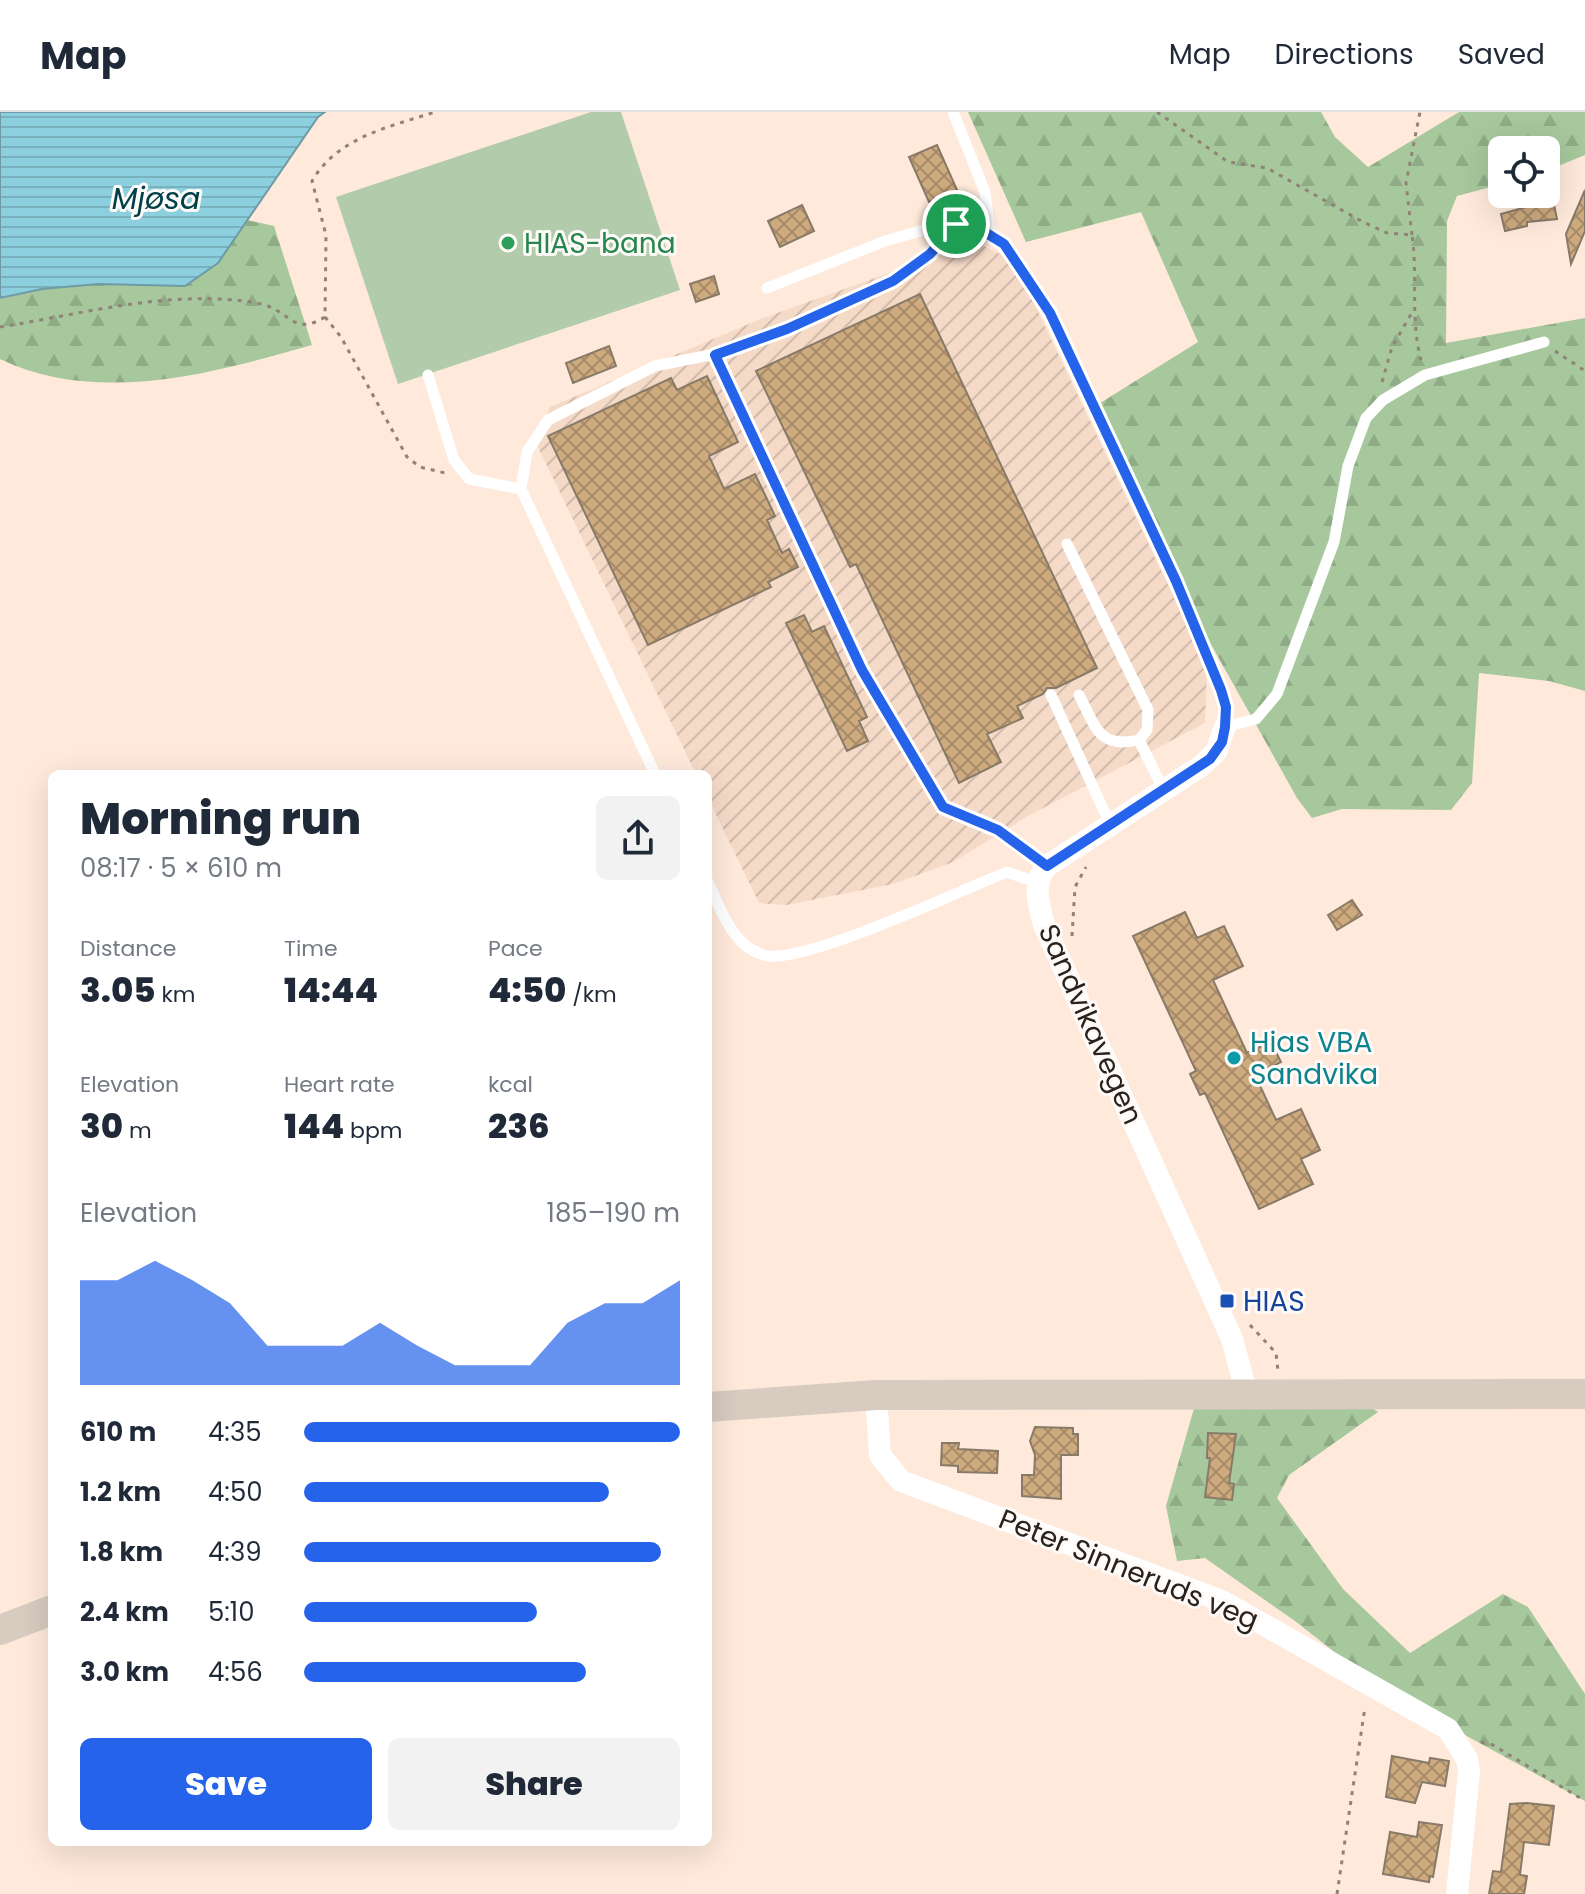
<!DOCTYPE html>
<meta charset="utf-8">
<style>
body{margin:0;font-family:Poppins,sans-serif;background:#f2f2f3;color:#1f2937;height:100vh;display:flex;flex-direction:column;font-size:30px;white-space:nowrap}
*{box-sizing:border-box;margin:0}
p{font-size:26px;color:#747a83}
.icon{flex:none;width:44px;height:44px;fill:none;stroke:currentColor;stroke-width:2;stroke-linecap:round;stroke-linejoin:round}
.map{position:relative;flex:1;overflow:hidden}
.panel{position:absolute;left:48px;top:658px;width:664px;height:1076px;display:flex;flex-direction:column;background:#fff;border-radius:12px;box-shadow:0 8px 32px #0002}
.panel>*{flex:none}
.controls{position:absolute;left:1488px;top:24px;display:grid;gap:16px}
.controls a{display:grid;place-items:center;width:72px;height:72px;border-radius:12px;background:#fff;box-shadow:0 8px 32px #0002;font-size:40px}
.pin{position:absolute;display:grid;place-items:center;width:68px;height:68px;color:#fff;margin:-34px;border:4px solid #fff;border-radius:50%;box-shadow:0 2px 8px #0007}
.round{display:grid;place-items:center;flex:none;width:84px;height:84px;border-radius:12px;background:#f2f2f3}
.head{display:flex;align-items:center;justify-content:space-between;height:136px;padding:0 32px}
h1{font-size:44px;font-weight:800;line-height:60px}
.stats{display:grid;grid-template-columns:repeat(3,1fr);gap:12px;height:136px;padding:8px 32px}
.stats div{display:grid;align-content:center}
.stats b{font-size:34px;font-weight:800}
.stats small{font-size:22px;font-weight:400}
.stats p{font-size:22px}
.chart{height:224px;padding:16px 32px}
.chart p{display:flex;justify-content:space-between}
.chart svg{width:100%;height:144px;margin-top:8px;fill:#2563eb;opacity:.7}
.button{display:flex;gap:16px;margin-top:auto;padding:16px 32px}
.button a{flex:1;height:92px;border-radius:12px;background:#2563eb;color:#fff;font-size:32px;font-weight:800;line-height:92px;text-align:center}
.button a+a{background:#f2f2f3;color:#1f2937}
ul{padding:0 32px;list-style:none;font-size:26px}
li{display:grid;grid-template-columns:128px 96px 1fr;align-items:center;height:60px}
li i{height:20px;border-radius:10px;background:#2563eb}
header{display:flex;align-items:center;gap:48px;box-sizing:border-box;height:112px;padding:0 40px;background:#fff;border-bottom:2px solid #e0e1e3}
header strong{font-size:38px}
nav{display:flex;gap:44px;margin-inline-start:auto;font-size:28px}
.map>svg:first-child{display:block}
.industrial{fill:url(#industrial-furrows)}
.forest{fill:url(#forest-firs)}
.garden{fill:#b2ccab}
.water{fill:url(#water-rules);stroke:#6e9ba4;stroke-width:2}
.building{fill:url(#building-cross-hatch);stroke:#877a69;stroke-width:2}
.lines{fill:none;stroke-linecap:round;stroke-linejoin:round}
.path{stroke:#908279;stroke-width:3;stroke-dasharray:4 6;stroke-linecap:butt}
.service{stroke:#fff;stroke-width:11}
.minor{stroke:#fff;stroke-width:22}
.secondary{stroke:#d8cbc0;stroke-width:30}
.route-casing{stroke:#fff;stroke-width:16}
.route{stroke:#2563eb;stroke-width:10}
.leisure-dot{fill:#2e9e5b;stroke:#fefaf7;stroke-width:3}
.culture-dot{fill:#0f9aa8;stroke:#fefaf7;stroke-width:3}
.transit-dot{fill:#1a4fb4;stroke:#fefaf7;stroke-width:3}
.labels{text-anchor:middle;stroke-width:6;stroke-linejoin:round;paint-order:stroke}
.leisure-label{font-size:28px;fill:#27864d;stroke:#fefaf7;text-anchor:start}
.street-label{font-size:28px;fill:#28211c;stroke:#fefaf7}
.culture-label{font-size:28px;fill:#0d838f;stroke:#fefaf7;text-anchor:start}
.transit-label{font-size:28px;fill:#164399;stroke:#fefaf7;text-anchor:start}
.water-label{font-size:30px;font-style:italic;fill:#00404b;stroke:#fefaf7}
</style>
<header>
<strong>Map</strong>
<nav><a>Map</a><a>Directions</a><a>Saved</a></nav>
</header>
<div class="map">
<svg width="1585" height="1782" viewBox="0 0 1585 1782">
<defs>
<pattern id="industrial-furrows" width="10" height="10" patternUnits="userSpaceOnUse" patternTransform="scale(2)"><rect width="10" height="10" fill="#f5dac8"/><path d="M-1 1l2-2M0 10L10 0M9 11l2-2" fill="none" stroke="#d2bbab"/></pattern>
<pattern id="forest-firs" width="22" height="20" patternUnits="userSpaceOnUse" patternTransform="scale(2)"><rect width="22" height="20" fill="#a6c89c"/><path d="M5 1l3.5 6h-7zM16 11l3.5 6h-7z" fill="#8fac86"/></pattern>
<pattern id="water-rules" width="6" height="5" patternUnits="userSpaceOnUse" patternTransform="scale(2)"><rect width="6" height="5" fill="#8ccfde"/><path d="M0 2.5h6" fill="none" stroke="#79b1be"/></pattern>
<pattern id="building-cross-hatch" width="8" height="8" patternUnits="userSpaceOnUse" patternTransform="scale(2)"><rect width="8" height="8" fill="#ceab7f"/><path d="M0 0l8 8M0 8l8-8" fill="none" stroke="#a78b67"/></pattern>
</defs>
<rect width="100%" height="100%" fill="#fee9db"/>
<path class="industrial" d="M976,130L1014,149L1207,555L1205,611L1028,704L953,750L893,772L786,793L759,791L708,686V662H696L536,331L550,295L766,205Z"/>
<path class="forest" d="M968,0H1321L1335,25L1368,55L1459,0H1585V43L1546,59V38H1502V72L1457,84L1447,109L1446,231L1585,206V579L1549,569L1479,561L1472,671L1451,698L1342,697L1312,706L1297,686L1208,527L1097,293L1198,230L1141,100L1026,130Z
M247,108L274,114L312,233C213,261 98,294 0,247V187L42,177L98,172L185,174L218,151Z
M1354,1284L1378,1300L1289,1363L1277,1386L1343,1477L1410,1541L1503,1482L1528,1495L1585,1582V1689L1383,1578L1295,1509L1205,1446L1177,1449L1166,1394L1195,1293Z"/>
<path class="garden" d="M591,0H621L680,178L398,272L336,85Z"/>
<path class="water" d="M0,0H325L318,5L218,151L185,174L98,172L42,177L0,186Z"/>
<path class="building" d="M937,33L957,78L929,90L909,45Z
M1547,58L1557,107L1527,110V114L1505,119L1501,102L1540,91L1538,82H1546Z
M1585,78V119L1571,152L1566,122Z
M802,93L814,119L780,135L768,109Z
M714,164L719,182L696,190L690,172Z
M920,182L1097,556L1056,576H1047L1043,582L1017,594L1023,606L987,622L1001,650L959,671L856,452L850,455L756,259Z
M609,234L616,254L573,271L566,251Z
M707,264L738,330L709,344L724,377L755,362L775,404L767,408L782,441L789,437L798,455L768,470L771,475L648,533L548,324L671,266L677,278Z
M804,503L812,520L824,514L867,605L859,609L868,629L847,639L786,511Z
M1352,788L1362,803L1337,818L1328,803Z
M1185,800L1197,826L1224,814L1243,854L1213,868L1247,941L1271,930L1281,950L1255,963L1276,1008L1301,997L1320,1038L1301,1047L1313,1072L1259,1097L1205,981L1200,983L1190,962L1196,959L1133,824Z
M1035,1315L1073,1316V1322H1078V1343H1061V1387L1022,1384V1363H1034L1035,1343L1030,1329Z
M1208,1321L1236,1322L1229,1371L1234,1372L1232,1388L1205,1385L1210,1346H1207Z
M942,1331H959L958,1337L998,1339L997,1361L958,1360V1354L941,1353Z
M1392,1644L1429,1651L1430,1646L1449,1649L1445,1674L1422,1670L1415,1691L1386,1685Z
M1527,1691L1554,1694L1549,1733L1524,1730L1520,1763L1527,1764L1524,1782H1489L1493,1759L1501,1760L1510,1692Z
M1419,1710L1442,1713L1433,1765L1430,1764L1429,1770L1383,1762L1390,1720L1417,1725Z"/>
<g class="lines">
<path class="path" d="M1157,0L1228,50L1267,56L1363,110L1387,121L1412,123C1418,165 1410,207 1421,248
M1412,123L1406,71L1420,0
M325,205L341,225L407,345L420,355L445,361
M0,215C76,203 156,181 234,188C244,189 255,190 265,193C291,201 294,224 325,205L326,123L312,69C338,25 389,15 435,0
M1555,239L1585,259
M1382,270L1392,235L1414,197
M1072,824L1075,775L1086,755
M1250,1213L1276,1241L1278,1259
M1481,1630L1493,1633L1585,1689
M1337,1782L1365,1595"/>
<path class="service" d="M953,0L985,80L990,121
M767,176L885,129L941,113L975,114L1004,132L1050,201L1176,469L1221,578L1226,595L1225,615L1256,607L1277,582L1334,430L1348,354L1366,306L1383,288L1425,263L1544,230
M715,243L862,558L943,695L998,718L1047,754
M428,263L454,348L469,367L521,377L655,662
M521,377L527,340L548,308L655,254L725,240L844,193L910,160L956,112
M1067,432L1148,598L1147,618L1139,628L1164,679
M1051,583L1110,712
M1079,583C1096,615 1098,637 1139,628
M708,770C718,791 727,818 746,834C751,838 762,843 768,844C812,849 959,779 1007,760L1038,771"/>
<path class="minor" d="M1225,615L1216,640L1201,654L1047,754C1031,771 1039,793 1044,813L1232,1227L1247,1282
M876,1283L880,1343L901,1369L1222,1489L1448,1617L1467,1647L1469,1660L1457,1782"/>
<path class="secondary" d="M708,1295L876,1283L1585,1282
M0,1518L52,1498"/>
</g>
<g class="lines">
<g class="route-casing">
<path id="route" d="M956,112L975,114L1004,132L1050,201L1176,469L1221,578L1226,595L1225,615L1222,630L1210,647L1047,754L998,718L943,695L862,558L715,243L787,217L893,169L930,142Z"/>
</g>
<use href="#route" class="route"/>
</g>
<circle class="leisure-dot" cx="508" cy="131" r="8"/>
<circle class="culture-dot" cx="1234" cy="946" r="8"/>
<rect class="transit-dot" x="1219" y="1181" width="16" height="16" rx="4"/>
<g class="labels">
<g class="leisure-label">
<text x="524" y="141">HIAS-bana</text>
</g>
<g class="street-label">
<text transform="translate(1091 912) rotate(66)" y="10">Sandvikavegen</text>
<text transform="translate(1129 1457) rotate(22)" y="10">Peter Sinneruds veg</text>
</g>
<g class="culture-label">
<text x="1250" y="940">Hias VBA<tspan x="1250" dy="32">Sandvika</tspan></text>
</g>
<g class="transit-label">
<text x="1243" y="1199">HIAS</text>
</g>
<g class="water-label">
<text x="156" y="97">Mjøsa</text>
</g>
</g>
</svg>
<div class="controls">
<a><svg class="icon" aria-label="locate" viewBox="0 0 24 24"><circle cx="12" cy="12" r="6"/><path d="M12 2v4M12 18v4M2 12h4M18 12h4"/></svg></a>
</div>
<div class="pin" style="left:956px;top:112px;background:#1e9e55"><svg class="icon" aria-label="arrive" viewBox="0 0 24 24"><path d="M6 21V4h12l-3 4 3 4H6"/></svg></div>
<section class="panel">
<div class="head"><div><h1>Morning run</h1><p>08:17 · 5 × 610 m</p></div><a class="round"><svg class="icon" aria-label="share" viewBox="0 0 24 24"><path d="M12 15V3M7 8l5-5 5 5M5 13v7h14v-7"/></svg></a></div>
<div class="stats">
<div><p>Distance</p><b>3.05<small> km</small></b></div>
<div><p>Time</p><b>14:44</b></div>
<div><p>Pace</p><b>4:50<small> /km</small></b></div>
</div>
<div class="stats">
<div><p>Elevation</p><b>30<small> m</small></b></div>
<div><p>Heart rate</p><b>144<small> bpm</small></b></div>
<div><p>kcal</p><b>236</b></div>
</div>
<div class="chart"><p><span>Elevation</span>185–190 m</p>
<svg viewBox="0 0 160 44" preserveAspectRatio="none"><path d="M0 44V12L10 12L20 6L30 12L40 19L50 32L60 32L70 32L80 25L90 32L100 38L110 38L120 38L130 25L140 19L150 19L160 12V44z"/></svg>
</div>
<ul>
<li><b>610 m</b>4:35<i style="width:100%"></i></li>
<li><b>1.2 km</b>4:50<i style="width:81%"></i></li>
<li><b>1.8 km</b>4:39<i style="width:95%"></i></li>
<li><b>2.4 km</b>5:10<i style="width:62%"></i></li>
<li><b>3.0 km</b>4:56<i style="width:75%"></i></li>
</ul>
<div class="button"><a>Save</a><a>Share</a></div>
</section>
</div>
